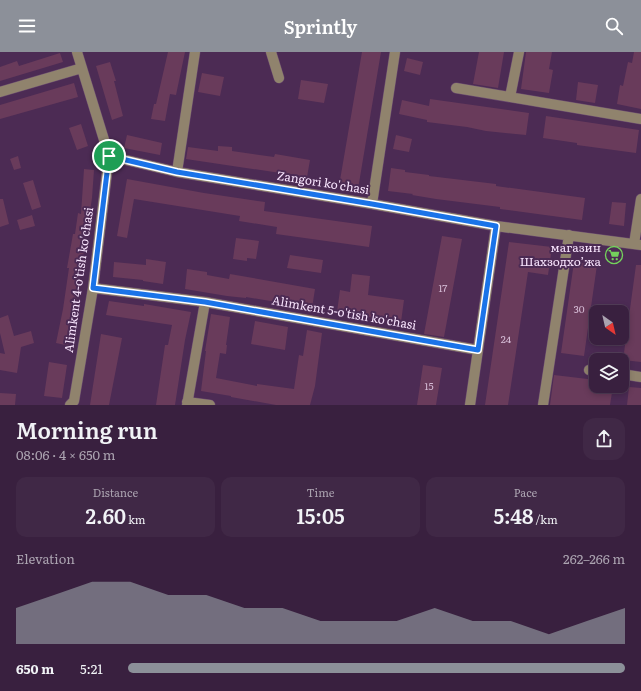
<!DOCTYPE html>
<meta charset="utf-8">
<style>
body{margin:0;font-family:Literata,serif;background:#402846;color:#f1f3f6;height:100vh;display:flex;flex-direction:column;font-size:15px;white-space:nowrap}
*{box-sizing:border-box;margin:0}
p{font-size:13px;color:#aba3b0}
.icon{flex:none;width:22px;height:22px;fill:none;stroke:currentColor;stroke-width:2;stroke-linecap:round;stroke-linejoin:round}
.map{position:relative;height:353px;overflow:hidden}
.drawer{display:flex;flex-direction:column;background:#39203f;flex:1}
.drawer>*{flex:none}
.needle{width:26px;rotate:146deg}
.tools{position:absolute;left:589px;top:253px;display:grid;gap:8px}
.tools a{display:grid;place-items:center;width:40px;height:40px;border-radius:8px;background:#39203f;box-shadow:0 2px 6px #0003,0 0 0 1px #533e59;font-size:20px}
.pin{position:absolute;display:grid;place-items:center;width:34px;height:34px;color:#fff;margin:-17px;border:2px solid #fff;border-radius:50%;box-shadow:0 1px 4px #0007}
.round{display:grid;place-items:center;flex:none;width:42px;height:42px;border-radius:12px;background:#402846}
.headline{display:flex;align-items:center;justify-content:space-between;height:68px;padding:0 16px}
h1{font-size:22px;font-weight:600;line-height:30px}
.stats{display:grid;grid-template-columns:repeat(3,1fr);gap:6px;height:68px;padding:4px 16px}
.stats div{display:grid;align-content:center;border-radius:10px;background:#402846;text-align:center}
.stats b{font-size:20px;font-weight:600}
.stats small{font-size:11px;font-weight:400}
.stats p{font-size:11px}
.chart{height:112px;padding:8px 16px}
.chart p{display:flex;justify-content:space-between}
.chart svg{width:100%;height:72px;margin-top:4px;fill:#8c9099;opacity:.7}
ul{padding:0 16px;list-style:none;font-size:13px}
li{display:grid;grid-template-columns:64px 48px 1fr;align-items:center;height:30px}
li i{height:10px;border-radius:5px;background:#8c9099}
header{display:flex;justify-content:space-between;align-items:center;height:52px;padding:0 16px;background:#8c9099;color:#fff;font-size:18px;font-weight:600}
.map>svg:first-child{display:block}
.building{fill:#693b5b}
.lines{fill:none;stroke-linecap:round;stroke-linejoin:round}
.minor-casing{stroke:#68496f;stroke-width:11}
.minor{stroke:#90836d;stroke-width:10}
.route-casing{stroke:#fff;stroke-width:8}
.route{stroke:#1a73e8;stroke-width:5}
.labels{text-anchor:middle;stroke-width:4;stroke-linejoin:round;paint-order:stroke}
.number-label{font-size:10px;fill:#d4bad4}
.street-label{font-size:12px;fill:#f8e4fd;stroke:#4c2b54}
.poi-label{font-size:12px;fill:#f8e4fd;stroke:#4c2b54;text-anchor:end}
</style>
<header><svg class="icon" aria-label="menu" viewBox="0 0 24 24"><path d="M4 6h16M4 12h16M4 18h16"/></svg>Sprintly<svg class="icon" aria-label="search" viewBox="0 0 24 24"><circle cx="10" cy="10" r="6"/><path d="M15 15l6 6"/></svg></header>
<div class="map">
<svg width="641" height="353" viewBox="0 0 641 353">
<rect width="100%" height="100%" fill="#4c2b54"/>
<path class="building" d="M168,0H185L176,43L170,42L165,69L151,67L154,52H156Z
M362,0H381L358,137L339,134Z
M479,0H504L498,36L473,32Z
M526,0H552L549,17L553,18L549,41L521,37Z
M634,0H641V57L617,52L620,33L623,34L628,10L632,11Z
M60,1L63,10L0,29V15L17,9L19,14Z
M407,6L423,10L420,23L404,19Z
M110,10L116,29H114L123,64L112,68L96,14Z
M202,21L224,25L220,44L198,40Z
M301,28L328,32L324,51L298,47Z
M578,30L598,33L595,51L576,48Z
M74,31L78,45L0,67V53Z
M430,47L529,61L526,83L486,79L467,75L427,70V68L399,62L402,48L429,54Z
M546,64L639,78L636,101L577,93V91L543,86Z
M81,72L88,94L77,98L69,76Z
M127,83L162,91L160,103L124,96Z
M396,83L412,87L409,100L393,97Z
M218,94L232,95V99L274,105L275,102L310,108L307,125L186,107L188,95L218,99Z
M18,104L21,116L14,118L10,107Z
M391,116L405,118V120L429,123V124L496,132V134L585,146L582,168L500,157V155L436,147L412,143L413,142L388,139Z
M84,117L94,118L92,146L80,225L75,264L70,294L56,291L63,257L69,216H67L73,182H75L78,161L81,162Z
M127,127L204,141L265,150L264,159L372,174L369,195L276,182L277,175L239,169L240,164L134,147L127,186L117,184Z
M33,128L41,155L32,158L23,131Z
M0,147H3L9,172L0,175Z
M612,150L626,151L624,174L609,172Z
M32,163L35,174L20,178L17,168Z
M442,184L462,187L444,285L424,282Z
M236,186L259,189L256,207L247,206V209L233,207Z
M509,190L552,195L548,223L528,220L508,353H485Z
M290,203L323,208L321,221L287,216Z
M146,207L166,210L163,232L143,229V228L113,225L114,210L146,213Z
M574,210L597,213L584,304L561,301Z
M636,213H641V310L623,308Z
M187,217L207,220V223L229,227L230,222L315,237L312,256L246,245V246L227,244L185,237Z
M352,222L370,224L368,243L404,248L401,270L337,260L340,238L350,240Z
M109,249L144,254V252L191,260L185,288L175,353H156L165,293H168L172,273L106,263Z
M211,262L230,265L226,293H227L226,302L220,301L216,326L257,334V332L294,337L299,303L303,304L307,278L322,281L315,334L310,353H276L231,345V344L201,339L206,299H205Z
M8,263L14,284L31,279L34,291L21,295L17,321L0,318V301L5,302L0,281V266Z
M255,269L288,275L285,298L251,292Z
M101,282L122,286L109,353H90Z
M49,310L67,313L62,346L44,344Z
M423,313L442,316L436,353H417Z
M554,323L596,328V334H613L610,353H550Z
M629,335L641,336V353H627Z
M0,341L16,342L15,353H0Z"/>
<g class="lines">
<g class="minor-casing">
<path id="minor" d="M271,0L279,26
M456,36L641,67
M0,40L82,16
M510,45L519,0
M109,104L177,120L372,152L496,174L641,193
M177,120L195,0
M372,152L395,0
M634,192L641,147
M93,236L205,250L478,298
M589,318L596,319
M622,322L641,325
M187,350L210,353
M70,353L74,349L93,236L109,104L77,0
M187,353L205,250
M470,353L496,174
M543,353L569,183"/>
</g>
<use href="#minor" class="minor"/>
</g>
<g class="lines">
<g class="route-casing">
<path id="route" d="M109,104L177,120L372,152L496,174L478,298L205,250L93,236Z"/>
</g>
<use href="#route" class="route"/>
</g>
<defs>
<g id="supermarket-ring" transform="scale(0.9)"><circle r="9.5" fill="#4c2b54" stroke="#74d25c" stroke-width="1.5"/><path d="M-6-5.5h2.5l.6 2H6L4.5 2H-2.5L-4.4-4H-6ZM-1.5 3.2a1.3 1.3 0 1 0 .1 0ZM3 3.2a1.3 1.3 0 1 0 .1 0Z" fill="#74d25c"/></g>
</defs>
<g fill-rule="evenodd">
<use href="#supermarket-ring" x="614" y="203"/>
</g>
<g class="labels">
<g class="number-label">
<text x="443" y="240">17</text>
<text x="579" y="261">30</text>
<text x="506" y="291">24</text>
<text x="429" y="338">15</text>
</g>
<g class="street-label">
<text transform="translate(323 131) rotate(9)" y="4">Zangori ko'chasi</text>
<text transform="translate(79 228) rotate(-82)" y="4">Alimkent 4-o'tish ko'chasi</text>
<text transform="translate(344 261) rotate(10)" y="4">Alimkent 5-o'tish ko'chasi</text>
</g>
<g class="poi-label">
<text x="601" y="200">магазин<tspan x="601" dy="14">Шахзодхо’жа</tspan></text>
</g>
</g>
</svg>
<div class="tools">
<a><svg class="needle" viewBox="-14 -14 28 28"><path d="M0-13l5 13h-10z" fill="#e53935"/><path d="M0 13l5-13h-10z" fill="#aba3b0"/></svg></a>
<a><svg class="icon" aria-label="layers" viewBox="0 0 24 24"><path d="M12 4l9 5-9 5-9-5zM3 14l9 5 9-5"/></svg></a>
</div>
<div class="pin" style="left:109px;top:104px;background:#1e9e55"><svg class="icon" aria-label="arrive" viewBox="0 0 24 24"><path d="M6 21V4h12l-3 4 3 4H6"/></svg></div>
</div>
<section class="drawer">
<div class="headline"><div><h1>Morning run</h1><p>08:06 · 4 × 650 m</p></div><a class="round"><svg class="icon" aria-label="share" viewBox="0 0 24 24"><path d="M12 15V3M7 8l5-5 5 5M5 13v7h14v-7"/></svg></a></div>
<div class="stats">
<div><p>Distance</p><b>2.60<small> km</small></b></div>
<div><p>Time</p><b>15:05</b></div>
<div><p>Pace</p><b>5:48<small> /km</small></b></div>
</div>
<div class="chart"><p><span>Elevation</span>262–266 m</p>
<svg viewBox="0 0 160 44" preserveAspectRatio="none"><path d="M0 44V22L10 14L20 6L30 6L40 14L50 14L60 22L70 22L80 30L90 30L100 30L110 22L120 30L130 30L140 38L150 30L160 22V44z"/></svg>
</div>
<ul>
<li><b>650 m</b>5:21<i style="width:100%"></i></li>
</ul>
</section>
